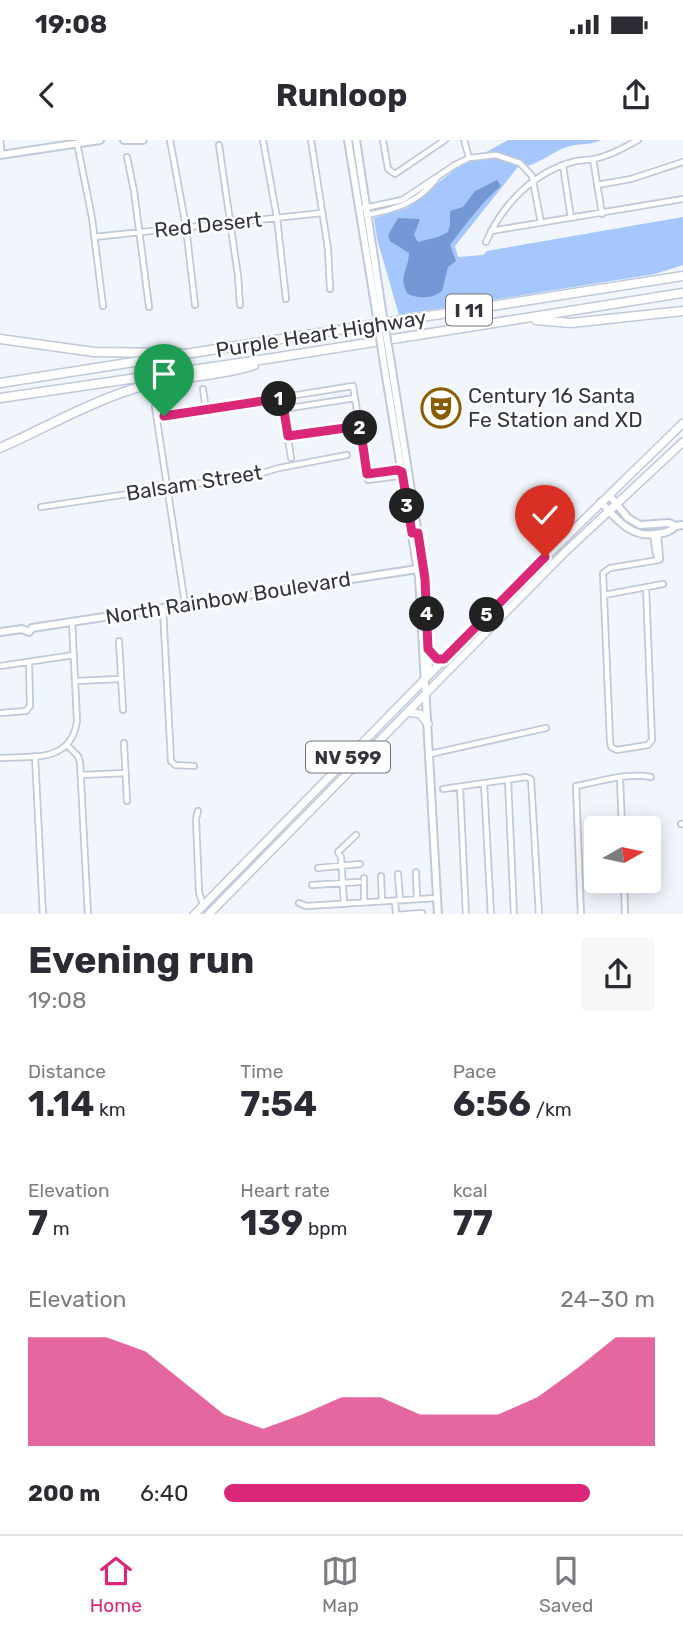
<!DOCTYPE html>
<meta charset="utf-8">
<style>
body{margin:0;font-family:Rubik,sans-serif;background:#f7f7f7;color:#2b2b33;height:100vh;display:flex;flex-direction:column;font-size:26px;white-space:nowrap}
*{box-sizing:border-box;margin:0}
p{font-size:23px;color:#7c7c81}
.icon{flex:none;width:38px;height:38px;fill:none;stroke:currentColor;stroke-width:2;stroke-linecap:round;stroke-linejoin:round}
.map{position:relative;height:774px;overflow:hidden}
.details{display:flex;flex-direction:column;background:#fff;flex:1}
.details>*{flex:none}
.needle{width:46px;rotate:81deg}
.controls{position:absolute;left:584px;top:676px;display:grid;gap:14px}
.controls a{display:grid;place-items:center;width:77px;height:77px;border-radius:7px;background:#fff;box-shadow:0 4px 18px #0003;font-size:35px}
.pin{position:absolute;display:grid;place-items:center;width:60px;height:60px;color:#fff;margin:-72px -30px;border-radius:50% 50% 50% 0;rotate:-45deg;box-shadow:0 0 7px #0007}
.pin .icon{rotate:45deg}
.km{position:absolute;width:35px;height:35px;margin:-18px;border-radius:50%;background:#222;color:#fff;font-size:19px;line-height:35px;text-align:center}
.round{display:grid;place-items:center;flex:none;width:74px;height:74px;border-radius:7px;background:#f7f7f7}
.headline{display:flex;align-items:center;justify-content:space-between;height:119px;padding:0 28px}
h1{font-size:38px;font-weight:700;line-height:52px}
.figures{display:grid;grid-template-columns:repeat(3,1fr);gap:10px;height:119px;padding:7px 28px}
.figures div{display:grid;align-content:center}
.figures b{font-size:35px;font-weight:700}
.figures small{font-size:19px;font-weight:400}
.figures p{font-size:19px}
.chart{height:196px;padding:14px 28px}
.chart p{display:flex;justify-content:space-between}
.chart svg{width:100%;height:126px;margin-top:7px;fill:#db2777;opacity:.7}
ul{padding:0 28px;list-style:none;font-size:23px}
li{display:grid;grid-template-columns:112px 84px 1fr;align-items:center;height:52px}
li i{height:18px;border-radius:9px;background:#db2777}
.status{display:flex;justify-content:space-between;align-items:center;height:49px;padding:0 35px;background:#fff;direction:ltr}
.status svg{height:19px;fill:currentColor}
header{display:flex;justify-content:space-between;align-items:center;height:91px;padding:0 28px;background:#fff;font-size:32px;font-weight:700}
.tabs{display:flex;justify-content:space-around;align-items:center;height:98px;border-top:2px solid #e1e1e2;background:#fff;font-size:19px;color:#7c7c81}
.tabs a{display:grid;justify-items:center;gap:4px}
.tabs .active{color:#db2777}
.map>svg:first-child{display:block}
.green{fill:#a6c7fd}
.water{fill:#7398d5}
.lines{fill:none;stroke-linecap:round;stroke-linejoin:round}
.street-casing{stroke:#bfc9d9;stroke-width:8}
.secondary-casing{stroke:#bfc9d9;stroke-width:10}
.primary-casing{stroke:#bfc9d9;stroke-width:10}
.highway-casing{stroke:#bfc9d9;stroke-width:11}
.street{stroke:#fff;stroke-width:4.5}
.secondary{stroke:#fff;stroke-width:6}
.primary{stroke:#fff;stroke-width:7}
.highway{stroke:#fff;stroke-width:8}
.secondary-bridge-casing{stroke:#bfc9d9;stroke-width:10;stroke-linecap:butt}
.secondary-bridge{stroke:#fff;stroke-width:6}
.route-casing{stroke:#fff;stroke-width:14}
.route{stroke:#db2777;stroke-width:9}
.labels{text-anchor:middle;stroke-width:5;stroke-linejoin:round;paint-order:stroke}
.shield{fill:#fff;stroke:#707377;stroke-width:2}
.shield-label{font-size:19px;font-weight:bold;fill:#33373d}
.street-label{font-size:21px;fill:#33373d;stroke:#fff}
.poi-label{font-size:21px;fill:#33373d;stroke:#fff;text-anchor:start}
</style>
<div class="status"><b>19:08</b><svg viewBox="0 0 49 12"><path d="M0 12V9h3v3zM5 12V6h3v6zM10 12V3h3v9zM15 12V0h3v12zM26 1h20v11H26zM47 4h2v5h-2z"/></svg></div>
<header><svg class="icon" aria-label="back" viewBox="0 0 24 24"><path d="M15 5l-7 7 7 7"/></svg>Runloop<svg class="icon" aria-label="share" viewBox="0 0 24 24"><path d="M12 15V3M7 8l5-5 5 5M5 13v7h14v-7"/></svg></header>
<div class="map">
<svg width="683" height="775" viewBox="0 0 683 775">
<rect width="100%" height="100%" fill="#f1f6fc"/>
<path class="green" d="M508,0H601C590,6 578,3 567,7C549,13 537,27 518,27L455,106L458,117L483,115L487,111L683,77V125L655,134L399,175L377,99L374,78L407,68L454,30Z"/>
<path class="water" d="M497,40L501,46C481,63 465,85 450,105L456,121L448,127L442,151C432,159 419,159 408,154C397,138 409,129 409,113L390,101L388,95L398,78L420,79L414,95L418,102L438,97L448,92L450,85V71L463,67L475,51Z"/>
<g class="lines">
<g class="street-casing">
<path id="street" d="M0,0L2,15
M170,0L186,87L195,165
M263,0L277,78L286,159
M311,0L328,109L330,149
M383,0L388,29L395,34L445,0
M464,0L469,18
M77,3L92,78L103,166
M219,5L238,136L240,165
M127,17L134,51L149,167
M593,19L602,74
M563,26L571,78
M597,45L631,39L683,22
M360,69L402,60L455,25L469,18L496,15L520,23L532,36L541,83
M366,75C395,70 418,63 437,38
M491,91L683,59
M94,97L322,73
M486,102C503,63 535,31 576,21C584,20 591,20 598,18C612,15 625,7 638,0
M203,249L206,270
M282,258L291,318
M155,267L185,464
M283,269L355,258
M164,276L353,246L368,340L398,336L402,333
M288,296L360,286
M367,334L397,330L401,332
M41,367L255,335L279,328L347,315
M658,394L660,419
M653,395L656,414L659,420
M646,447L652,600L648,605L617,610L611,607L610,601L603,433L610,428L659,420
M604,455L663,444
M163,468L171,621L175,625L194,626
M119,501L123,570
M0,526L74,515
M75,541L121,539
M0,573L26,571L30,566L29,522
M124,603L127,661
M67,605L78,616L80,622L88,775
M430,614L546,588
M35,616L43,775
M0,618C33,616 71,623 77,581L72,481
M81,635L126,633
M620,638L622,688
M508,640L514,775
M484,644L491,775
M460,647L466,775
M443,649L526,637L531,639L539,775
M198,671L196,679L199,752L203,765
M681,684H683
M649,692L653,689
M318,728L360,724
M416,732L417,759
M398,734L400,760
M381,736L382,761
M364,738V762
M649,739L655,741
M624,740L625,775
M312,745L359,742
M395,761L396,775
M299,763L306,766L437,758
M344,764L341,717L338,712L356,695
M396,775L422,773
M581,775L576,646C599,642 628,632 651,637"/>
</g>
<g class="secondary-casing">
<path id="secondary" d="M124,0H143
M348,0L376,171
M356,0L382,170
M0,15L100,0
M390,217L425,439L429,535
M383,218L419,438L438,775
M609,355L628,378L640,385L669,383L676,386L683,385
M601,362C616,379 631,398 656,394C664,393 670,392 676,386
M0,492L22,489L29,492L32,488L424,428"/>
</g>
<g class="primary-casing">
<path id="primary" d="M428,509L434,517L443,519
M408,572L420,574L428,584
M194,775L520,442L683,283
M208,775L564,413L683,302"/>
</g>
<g class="highway-casing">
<path id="highway" d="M536,180L571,183L683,171
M0,199L94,212L180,213
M0,243L683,136
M0,258L273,218L683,153
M0,308C47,287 93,260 143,246C179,236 219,237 254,225"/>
</g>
<use href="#street" class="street"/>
<use href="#secondary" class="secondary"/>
<use href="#primary" class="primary"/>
<use href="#highway" class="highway"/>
<g class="secondary-bridge-casing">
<path id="secondary-bridge" d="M382,170L390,217
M376,171L383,218"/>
</g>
<use href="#secondary-bridge" class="secondary-bridge"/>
</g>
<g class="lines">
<g class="route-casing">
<path id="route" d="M164,276L282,258L288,296L360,286L367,334L397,330L402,332L412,393H418L425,439L428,509L437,519H444L545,417"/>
</g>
<use href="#route" class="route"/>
</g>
<defs>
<g id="theatre-ring" transform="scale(2.0125)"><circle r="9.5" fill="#fff" stroke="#895d00" stroke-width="1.5"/><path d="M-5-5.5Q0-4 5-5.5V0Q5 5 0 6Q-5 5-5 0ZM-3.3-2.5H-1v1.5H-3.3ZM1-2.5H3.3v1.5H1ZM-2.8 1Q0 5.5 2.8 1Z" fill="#895d00"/></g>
</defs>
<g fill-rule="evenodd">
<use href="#theatre-ring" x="441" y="268"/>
</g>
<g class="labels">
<g class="shield">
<rect x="446" y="154.5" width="46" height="31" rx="5"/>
<rect x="306" y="601.5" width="84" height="31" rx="5"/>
</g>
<g class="shield-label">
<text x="469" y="177">I 11</text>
<text x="348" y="624">NV 599</text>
</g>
<g class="street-label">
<text transform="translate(208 85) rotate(-6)" y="7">Red Desert</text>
<text transform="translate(321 194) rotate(-9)" y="7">Purple Heart Highway</text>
<text transform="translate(194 343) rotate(-9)" y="7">Balsam Street</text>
<text transform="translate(228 458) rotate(-9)" y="7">North Rainbow Boulevard</text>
</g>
<g class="poi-label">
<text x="468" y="263">Century 16 Santa<tspan x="468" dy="24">Fe Station and XD</tspan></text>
</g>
</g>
</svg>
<div class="controls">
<a><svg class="needle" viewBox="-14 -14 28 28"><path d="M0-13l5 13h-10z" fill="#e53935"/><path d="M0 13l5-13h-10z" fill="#7c7c81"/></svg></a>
</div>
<div class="pin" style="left:164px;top:276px;background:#1e9e55"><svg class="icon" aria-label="arrive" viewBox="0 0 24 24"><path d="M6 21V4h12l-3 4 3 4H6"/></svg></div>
<div class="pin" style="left:545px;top:417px;background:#d93025"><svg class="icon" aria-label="check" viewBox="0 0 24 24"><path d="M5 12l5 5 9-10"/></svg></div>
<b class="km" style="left:279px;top:259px">1</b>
<b class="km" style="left:360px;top:288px">2</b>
<b class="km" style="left:407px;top:366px">3</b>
<b class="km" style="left:427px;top:474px">4</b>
<b class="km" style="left:487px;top:475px">5</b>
</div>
<section class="details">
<div class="headline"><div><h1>Evening run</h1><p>19:08</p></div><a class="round"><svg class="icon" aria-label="share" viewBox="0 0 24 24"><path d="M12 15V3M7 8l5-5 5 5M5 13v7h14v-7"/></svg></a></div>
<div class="figures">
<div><p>Distance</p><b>1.14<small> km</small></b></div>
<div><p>Time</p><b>7:54</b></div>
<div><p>Pace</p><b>6:56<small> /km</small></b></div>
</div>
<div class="figures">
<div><p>Elevation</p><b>7<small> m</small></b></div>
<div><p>Heart rate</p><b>139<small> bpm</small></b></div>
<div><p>kcal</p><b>77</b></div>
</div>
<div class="chart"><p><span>Elevation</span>24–30 m</p>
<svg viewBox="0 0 160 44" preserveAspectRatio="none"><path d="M0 44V6L10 6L20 6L30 11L40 22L50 33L60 38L70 33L80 27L90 27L100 33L110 33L120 33L130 27L140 17L150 6L160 6V44z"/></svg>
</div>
<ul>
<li><b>200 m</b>6:40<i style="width:85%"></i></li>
</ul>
</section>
<nav class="tabs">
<a class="active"><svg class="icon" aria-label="home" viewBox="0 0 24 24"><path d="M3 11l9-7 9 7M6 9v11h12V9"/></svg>Home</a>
<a><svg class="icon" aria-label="map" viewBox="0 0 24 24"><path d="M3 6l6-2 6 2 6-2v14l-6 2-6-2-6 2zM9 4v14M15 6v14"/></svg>Map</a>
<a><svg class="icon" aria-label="saved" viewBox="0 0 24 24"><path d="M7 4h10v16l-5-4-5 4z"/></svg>Saved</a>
</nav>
